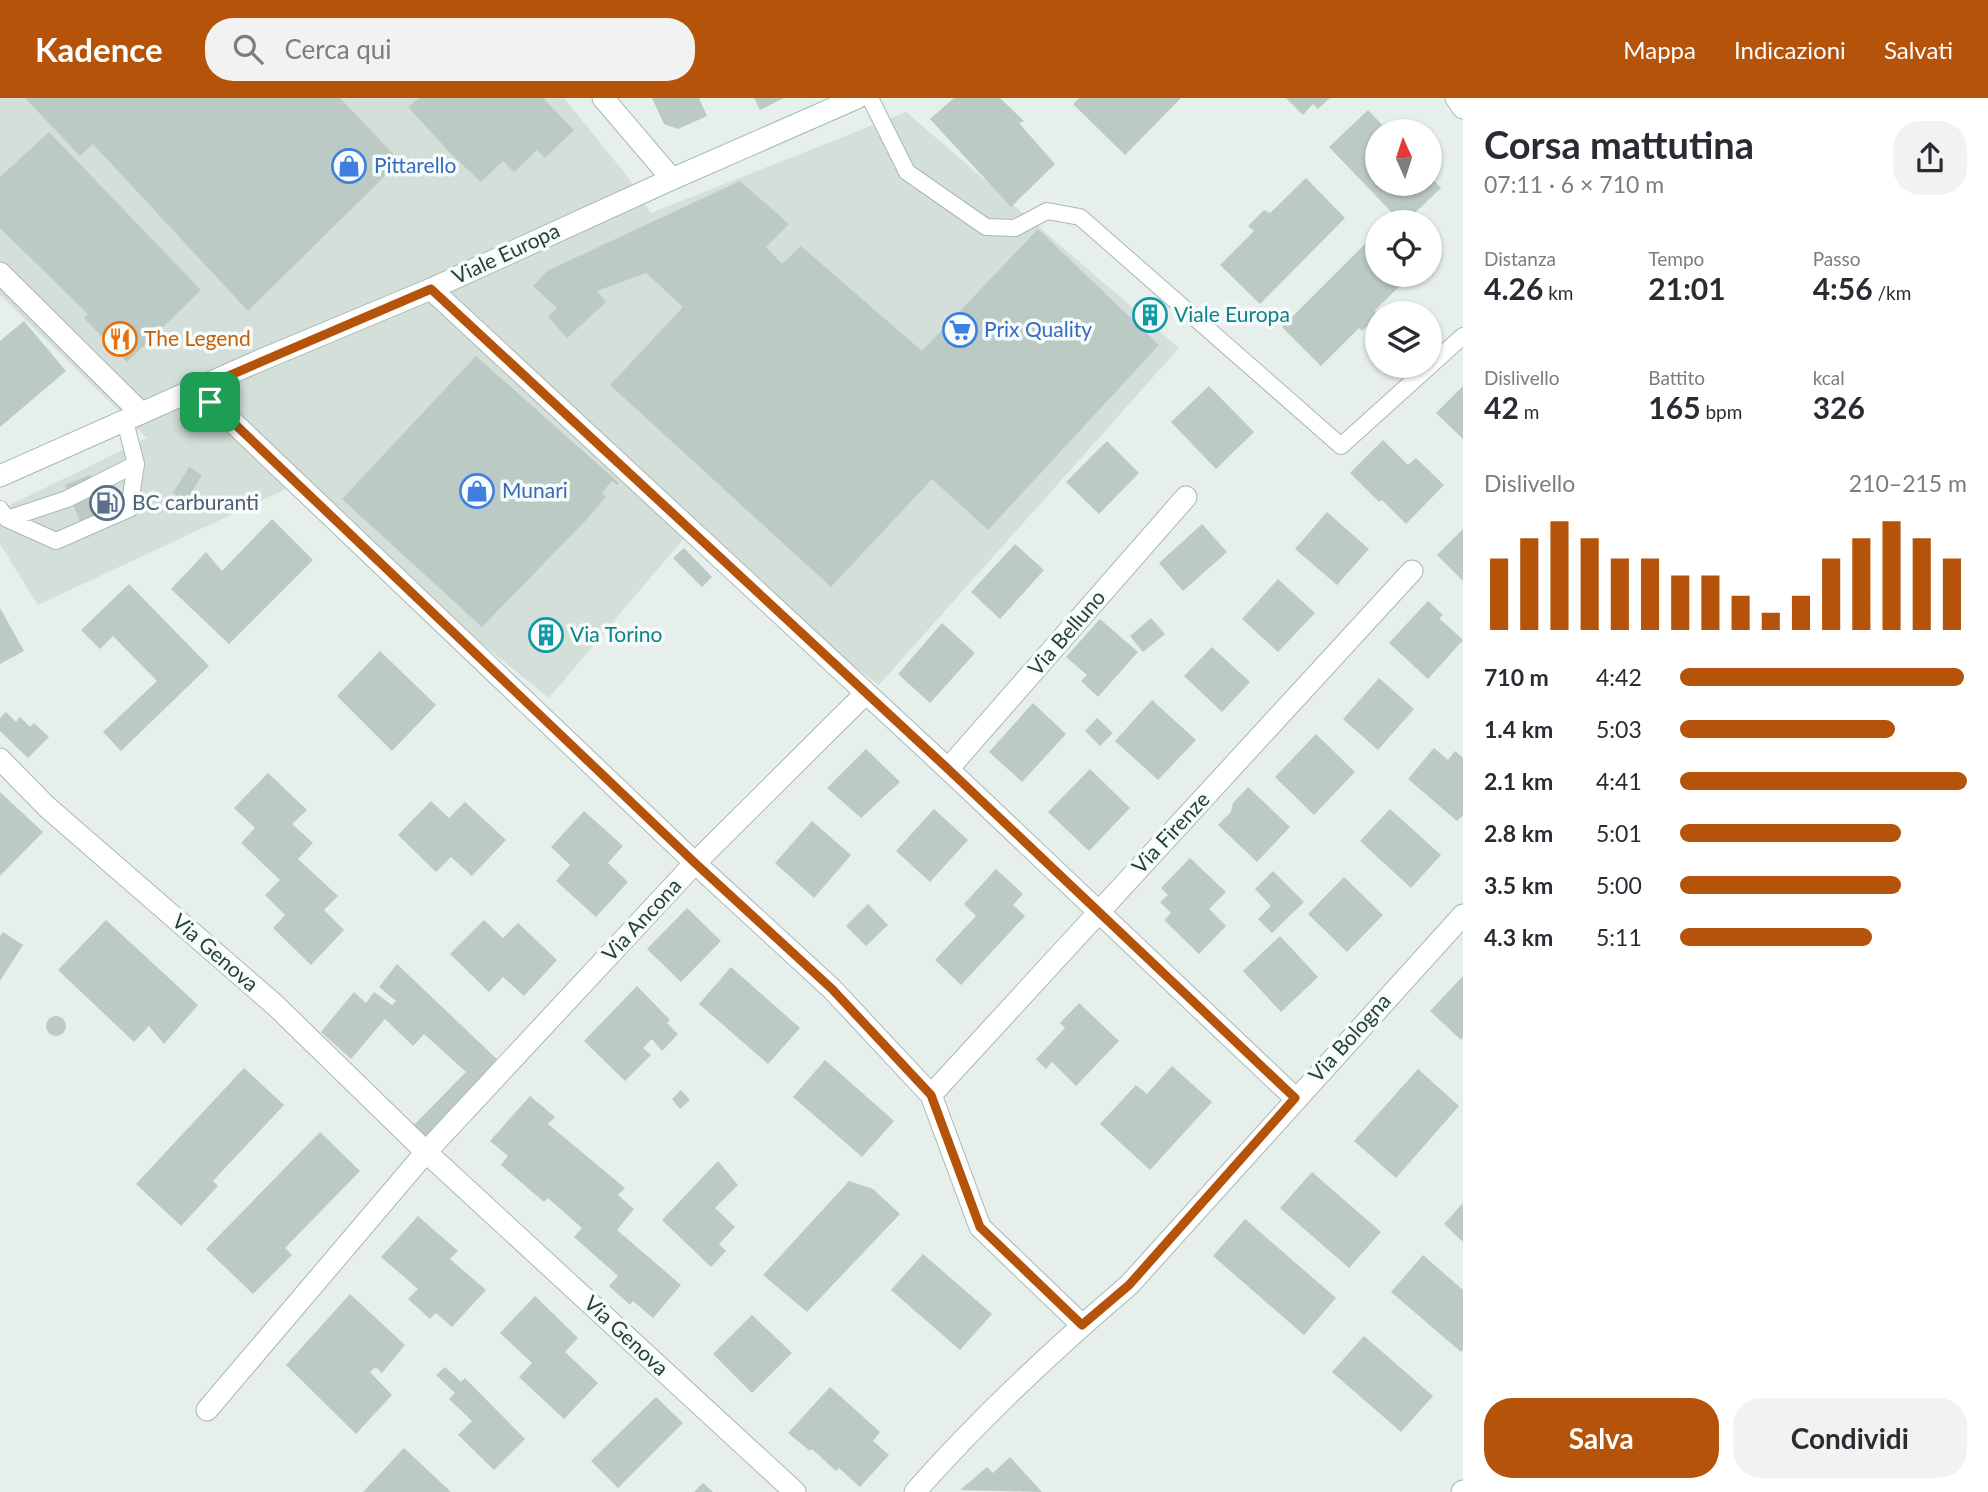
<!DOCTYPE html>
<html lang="it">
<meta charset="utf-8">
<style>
body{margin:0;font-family:Lato,sans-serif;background:#f2f2f3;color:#2b2b33;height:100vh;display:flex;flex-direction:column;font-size:26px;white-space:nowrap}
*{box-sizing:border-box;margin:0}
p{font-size:23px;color:#7c7c81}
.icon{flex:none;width:38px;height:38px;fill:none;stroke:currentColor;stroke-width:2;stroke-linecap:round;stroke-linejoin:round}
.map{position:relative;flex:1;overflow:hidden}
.drawer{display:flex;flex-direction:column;background:#fff;width:525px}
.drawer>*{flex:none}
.needle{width:46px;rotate:357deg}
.buttons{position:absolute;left:1365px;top:21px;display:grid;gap:14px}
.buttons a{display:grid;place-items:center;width:77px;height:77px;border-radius:50%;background:#fff;box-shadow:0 2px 5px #0004;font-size:35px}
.pin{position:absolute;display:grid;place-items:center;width:60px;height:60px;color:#fff;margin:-30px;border-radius:14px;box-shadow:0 4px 10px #0006}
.round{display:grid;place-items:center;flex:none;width:74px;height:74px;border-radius:28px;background:#f2f2f3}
.overview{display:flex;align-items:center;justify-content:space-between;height:119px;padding:0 21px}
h1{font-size:38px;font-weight:700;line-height:52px}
.metrics{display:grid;grid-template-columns:repeat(3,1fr);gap:10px;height:119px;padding:7px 21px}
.metrics div{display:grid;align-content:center}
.metrics b{font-size:30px;font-weight:700}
.metrics small{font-size:19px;font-weight:400}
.metrics p{font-size:19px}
.chart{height:196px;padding:14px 21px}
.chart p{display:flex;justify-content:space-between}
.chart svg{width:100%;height:126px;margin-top:7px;stroke:#b45309;stroke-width:6}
.cta{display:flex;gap:14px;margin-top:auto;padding:14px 21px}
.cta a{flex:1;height:80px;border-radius:28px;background:#b45309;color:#fff;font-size:28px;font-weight:700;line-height:80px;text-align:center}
.cta a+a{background:#f2f2f3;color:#2b2b33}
ul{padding:0 21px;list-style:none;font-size:23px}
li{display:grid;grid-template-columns:112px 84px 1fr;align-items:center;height:52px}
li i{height:18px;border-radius:9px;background:#b45309}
header{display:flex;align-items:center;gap:42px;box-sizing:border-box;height:98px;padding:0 35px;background:#b45309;color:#fff}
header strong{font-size:33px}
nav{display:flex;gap:38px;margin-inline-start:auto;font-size:24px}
.search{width:490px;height:63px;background:#f2f2f3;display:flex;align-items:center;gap:18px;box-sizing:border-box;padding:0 24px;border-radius:28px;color:#7c7c81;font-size:26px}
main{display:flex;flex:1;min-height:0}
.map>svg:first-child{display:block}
.built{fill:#d4dfda}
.building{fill:#bbcac4}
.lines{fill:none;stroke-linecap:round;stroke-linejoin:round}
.lane-casing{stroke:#a8b8b2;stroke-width:18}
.street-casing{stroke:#a8b8b2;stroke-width:23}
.secondary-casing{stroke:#a4bbb3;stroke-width:23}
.lane{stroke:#fff;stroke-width:16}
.street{stroke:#fff;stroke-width:21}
.secondary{stroke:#fff;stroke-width:21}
.route-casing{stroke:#fff;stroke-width:14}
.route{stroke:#b45309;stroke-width:9}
.labels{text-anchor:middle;stroke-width:7;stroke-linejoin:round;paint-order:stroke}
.shop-label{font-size:21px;fill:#366cbe;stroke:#f7fbf9;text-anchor:start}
.street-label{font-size:21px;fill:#24423a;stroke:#f7fbf9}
.culture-label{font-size:21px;fill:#0d838f;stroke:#f7fbf9;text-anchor:start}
.food-label{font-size:21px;fill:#c56008;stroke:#f7fbf9;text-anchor:start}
.service-label{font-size:21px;fill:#4e5e75;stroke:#f7fbf9;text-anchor:start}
</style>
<header>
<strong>Kadence</strong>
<div class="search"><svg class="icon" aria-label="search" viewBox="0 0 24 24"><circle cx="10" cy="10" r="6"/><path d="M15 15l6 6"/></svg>Cerca qui</div>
<nav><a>Mappa</a><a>Indicazioni</a><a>Salvati</a></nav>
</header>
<main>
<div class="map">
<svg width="1463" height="1394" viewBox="0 0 1463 1394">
<rect width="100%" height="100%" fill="#e6efeb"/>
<path class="built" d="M0,0H564L627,78L651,115L906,14L1179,250L879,587L684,440L549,600L288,390L38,507L0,446V412L147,340L0,197Z"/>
<path class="building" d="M25,0H340L400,63L248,213L93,46L80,58Z
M419,0H543L574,32L545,60L537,52L514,74L503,63L481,84L452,57L408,9Z
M652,0H699L707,18L678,31L664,26Z
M754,0H784L760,12Z
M954,0H1000L1024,23L1019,25L1055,66L1011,109L930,21Z
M1079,0H1181L1125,57L1073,6Z
M1286,0H1330L1318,11L1313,6L1303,17Z
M1368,12L1388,33H1377V86H1430V78L1441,90L1405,124H1401L1329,49Z
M49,34L201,192L127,264L84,220L88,216L0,130V79Z
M1306,80L1345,120L1260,206L1220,167L1254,133L1248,128L1264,112L1270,115Z
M740,83L789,126L766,149L782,166L801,148L922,253L1038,131L1159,247L988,432L932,381L831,489L610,287L683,209L646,175L597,193L606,204L567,240L548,219L557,210L533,188L547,173Z
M1367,144L1377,155V177H1399L1405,183L1375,212L1377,218L1362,233L1359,230L1321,268L1282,229Z
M1146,203L1165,220L1155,232L1136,214Z
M24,223L66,273L0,329V243Z
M476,258L619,385L617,387L612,383L602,395L606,399L586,422L482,529L342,401Z
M1209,288L1254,334L1216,371L1171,324Z
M1463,288V341L1436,315Z
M1383,342L1408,367L1416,360L1444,387L1406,426L1382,402L1379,404L1350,375Z
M1107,343L1139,375L1099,416L1066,384Z
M189,369L202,377L186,403L173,395Z
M90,377L111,428L86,438L65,387Z
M1327,414L1369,451L1337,487L1295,451Z
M272,421L313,462L229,546L171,491L206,454L222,473Z
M1202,426L1227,454L1183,493L1159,465Z
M1463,431V483L1437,457Z
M1015,446L1044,472L1000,521L971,494Z
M684,450L712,479L702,489L673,460Z
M1278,481L1315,515L1278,554L1242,521Z
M129,486L209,568L121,653L103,634L157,583L113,538L100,551L81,532Z
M1428,503L1443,517L1439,520L1463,542L1428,581L1389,545Z
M0,510L24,553L0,566Z
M1151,520L1165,536L1143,554L1130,538Z
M1100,521L1138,554L1098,599L1081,583L1087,577L1066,559Z
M551,524L560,534L542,550L532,540Z
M942,525L975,555L930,605L898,576Z
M1212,549L1250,584L1222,614L1184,578Z
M380,553L436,607L392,653L337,598Z
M1379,580L1414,611L1378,652L1343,621Z
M1152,602L1196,642L1158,682L1115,643Z
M1033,605L1066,636L1022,684L989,654Z
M6,614L16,624L20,619L30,629L34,625L49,639L28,660L0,633V620Z
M1097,620L1113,635L1100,648L1085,633Z
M1316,636L1355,674L1314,717L1275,679Z
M1434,650L1448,662L1455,653L1463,660V717L1457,723L1408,681Z
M866,651L900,684L861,720L827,690Z
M1090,671L1130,710L1089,753L1048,714Z
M268,675L307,712L292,726L313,745L298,761L338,798L324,812L344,832L311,867L273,830L285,817L265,797L280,782L241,745L255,730L234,710Z
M1248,689L1290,729L1257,764L1218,727L1231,714L1233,705Z
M0,694L43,734L0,778Z
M431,703L449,720L465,704L506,742L472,778L451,759L436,774L398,737Z
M934,711L968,742L930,784L896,753Z
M1390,711L1441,757L1411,790L1360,743Z
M584,713L623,748L608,765L628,784L596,819L556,783L570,767L551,749Z
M812,723L851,757L814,800L775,765Z
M1190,760L1226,794L1209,811L1226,828L1199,856L1164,822L1171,815L1160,804L1168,797L1161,790Z
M996,771L1023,796L1013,807L1025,818L961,887L935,862L976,818L964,806Z
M1273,773L1304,804L1272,835L1258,821L1271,808L1255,791Z
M1344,779L1383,817L1347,854L1308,816Z
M868,806L888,827L866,848L846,828Z
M687,810L721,843L681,884L647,851Z
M106,822L198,907L164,946L149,928L134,944L58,872Z
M484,822L503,840L518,825L557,862L524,898L503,879L489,894L450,856Z
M3,834L23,847L0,883V838Z
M1280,838L1318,879L1281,914L1243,873Z
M397,866L501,965L430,1047L409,1032L466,974L424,936L413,948L385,921L351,961L321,934L354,894L366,905L374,894L392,907L396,903L379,889Z
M731,869L800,930L768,966L699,906Z
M1463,878V939L1461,942L1430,913Z
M637,888L670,922L667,925L678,936L662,953L652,941L643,950L651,957L625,983L584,943Z
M1079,905L1119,943L1076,988L1052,964L1046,971L1036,961L1065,930L1060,925Z
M46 928a10 10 0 1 1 20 0a10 10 0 1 1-20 0Z
M825,962L894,1023L862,1059L793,999Z
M1172,968L1212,1004L1150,1072L1100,1026L1136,987L1147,996Z
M244,970L284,1007L213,1083L218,1088L181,1128L136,1086Z
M1418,971L1459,1008L1396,1080L1354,1043Z
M681,992L690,1002L680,1011L672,1001Z
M530,998L555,1019L548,1026L625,1090L618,1097L634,1111L617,1132L681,1187L653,1220L633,1203L630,1207L609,1188L618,1178L574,1139L582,1130L548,1100L544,1104L501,1067L508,1058L490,1043Z
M320,1034L360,1073L285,1150L292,1157L253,1196L206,1151Z
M718,1063L738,1087L715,1110L735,1129L719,1146L726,1153L711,1169L662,1122Z
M1312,1074L1381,1134L1349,1170L1280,1110Z
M849,1083L873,1091L900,1116L807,1214L763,1177Z
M1463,1105V1144L1444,1126Z
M418,1118L458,1153L450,1161L486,1192L452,1229L436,1215L430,1221L408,1201L418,1191L381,1159Z
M1245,1121L1336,1200L1304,1237L1213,1158Z
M923,1156L992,1216L960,1252L891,1192Z
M1423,1157L1463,1192V1251L1461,1254L1391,1194Z
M350,1196L405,1247L382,1275L376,1269L370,1274L392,1297L356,1336L286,1267Z
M535,1198L578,1240L565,1254L598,1285L564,1321L519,1279L532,1265L500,1235Z
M752,1217L792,1255L752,1295L713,1256Z
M1364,1238L1433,1298L1401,1334L1332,1274Z
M445,1269L461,1284L465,1280L525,1341L494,1372L458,1337L472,1323L449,1301L455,1295L436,1277Z
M830,1289L880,1334L873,1343L889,1357L860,1389L839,1370L836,1373L812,1351L810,1353L788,1335Z
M656,1299L683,1325L618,1390L591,1363Z
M404,1350L451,1394H363Z
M1010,1359L1042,1394L960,1392L987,1369L993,1375Z
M703,1385L713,1394H694Z"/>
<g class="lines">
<g class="lane-casing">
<path id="lane" d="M870,0L907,74L986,129L1015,130L1047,113L1080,119L1341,348L1463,238
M0,411L7,421L67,401L136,366L125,323
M7,421L56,443L129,411L136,366"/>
</g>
<g class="street-casing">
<path id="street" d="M603,0L672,81
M0,175L141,315
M431,191L948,671L1295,1000
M198,291L695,765L832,891L931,997L980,1129L1082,1227
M0,661L47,709L275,907L426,1054L795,1394
M948,671L1186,399
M931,997L1412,473
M207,1312L426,1054L695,765L865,596
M915,1394C980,1320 1054,1251 1129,1187L1463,817"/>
</g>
<g class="secondary-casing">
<path id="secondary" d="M1456,0L1463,10
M0,378L254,265L431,191L672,81L857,0
M1462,1394L1463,1393"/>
</g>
<use href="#lane" class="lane"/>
<use href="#street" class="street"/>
<use href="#secondary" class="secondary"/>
</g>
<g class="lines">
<g class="route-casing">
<path id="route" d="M431,191L948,671L1295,1000L1129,1187L1082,1227L980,1129L931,997L832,891L695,765L198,291Z"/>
</g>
<use href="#route" class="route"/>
</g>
<defs>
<g id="shop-ring" transform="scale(1.75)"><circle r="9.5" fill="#f7fbf9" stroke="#3f7fe0" stroke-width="1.5"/><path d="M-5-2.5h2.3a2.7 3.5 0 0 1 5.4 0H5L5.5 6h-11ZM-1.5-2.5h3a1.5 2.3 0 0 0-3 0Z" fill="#3f7fe0"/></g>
<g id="building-ring" transform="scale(1.75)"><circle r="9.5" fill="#f7fbf9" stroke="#0f9aa8" stroke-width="1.5"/><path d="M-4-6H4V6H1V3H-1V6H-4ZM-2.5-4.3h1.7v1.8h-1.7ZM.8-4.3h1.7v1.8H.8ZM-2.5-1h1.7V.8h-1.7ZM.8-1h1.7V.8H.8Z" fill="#0f9aa8"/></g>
<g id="supermarket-ring" transform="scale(1.75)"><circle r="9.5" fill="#f7fbf9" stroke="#3f7fe0" stroke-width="1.5"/><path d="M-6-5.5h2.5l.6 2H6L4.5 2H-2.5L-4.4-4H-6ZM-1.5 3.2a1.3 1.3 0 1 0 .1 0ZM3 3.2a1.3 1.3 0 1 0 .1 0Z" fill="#3f7fe0"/></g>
<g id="restaurant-ring" transform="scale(1.75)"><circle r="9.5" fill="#f7fbf9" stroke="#e8710a" stroke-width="1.5"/><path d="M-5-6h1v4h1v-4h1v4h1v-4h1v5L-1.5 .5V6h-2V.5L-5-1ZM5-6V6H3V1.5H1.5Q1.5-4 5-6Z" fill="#e8710a"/></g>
<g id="fuel-ring" transform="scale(1.75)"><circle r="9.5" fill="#f7fbf9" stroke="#5c6f8a" stroke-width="1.5"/><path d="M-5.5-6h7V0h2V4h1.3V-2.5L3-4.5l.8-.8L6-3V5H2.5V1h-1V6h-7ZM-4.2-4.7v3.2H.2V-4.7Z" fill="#5c6f8a"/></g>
</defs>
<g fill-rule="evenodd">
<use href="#shop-ring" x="349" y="68"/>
<use href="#building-ring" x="1150" y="217"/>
<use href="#supermarket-ring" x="960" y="232"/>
<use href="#restaurant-ring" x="120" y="241"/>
<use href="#shop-ring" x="477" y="393"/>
<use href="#fuel-ring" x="107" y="405"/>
<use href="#building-ring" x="546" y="537"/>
</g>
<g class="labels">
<g class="shop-label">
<text x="374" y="75">Pittarello</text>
<text x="984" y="239">Prix Quality</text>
<text x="502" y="400">Munari</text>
</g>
<g class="street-label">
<text transform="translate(506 156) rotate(-25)" y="7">Viale Europa</text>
<text transform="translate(1067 535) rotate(-49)" y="7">Via Belluno</text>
<text transform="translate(1171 735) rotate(-47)" y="7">Via Firenze</text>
<text transform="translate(642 822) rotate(-47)" y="7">Via Ancona</text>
<text transform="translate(215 855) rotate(41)" y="7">Via Genova</text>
<text transform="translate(1350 940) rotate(-48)" y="7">Via Bologna</text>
<text transform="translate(626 1238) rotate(43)" y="7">Via Genova</text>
</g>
<g class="culture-label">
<text x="1174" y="224">Viale Europa</text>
<text x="570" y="544">Via Torino</text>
</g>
<g class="food-label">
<text x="144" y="248">The Legend</text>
</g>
<g class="service-label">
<text x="132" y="412">BC carburanti</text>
</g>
</g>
</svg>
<div class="buttons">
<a><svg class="needle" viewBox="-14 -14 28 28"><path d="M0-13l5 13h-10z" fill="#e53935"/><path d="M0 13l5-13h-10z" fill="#7c7c81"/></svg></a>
<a><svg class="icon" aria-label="locate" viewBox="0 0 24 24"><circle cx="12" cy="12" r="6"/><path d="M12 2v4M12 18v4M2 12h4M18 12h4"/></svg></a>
<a><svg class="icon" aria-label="layers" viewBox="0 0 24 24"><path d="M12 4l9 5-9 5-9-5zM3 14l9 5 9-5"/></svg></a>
</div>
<div class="pin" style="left:210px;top:304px;background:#1e9e55"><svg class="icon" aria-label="arrive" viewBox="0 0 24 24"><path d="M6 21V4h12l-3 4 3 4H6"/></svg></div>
</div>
<section class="drawer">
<div class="overview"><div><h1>Corsa mattutina</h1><p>07:11 · 6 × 710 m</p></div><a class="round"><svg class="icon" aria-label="share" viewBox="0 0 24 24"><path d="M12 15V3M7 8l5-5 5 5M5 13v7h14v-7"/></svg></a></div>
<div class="metrics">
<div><p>Distanza</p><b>4.26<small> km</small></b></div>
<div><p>Tempo</p><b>21:01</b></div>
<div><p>Passo</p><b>4:56<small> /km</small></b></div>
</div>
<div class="metrics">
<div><p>Dislivello</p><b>42<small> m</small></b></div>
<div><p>Battito</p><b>165<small> bpm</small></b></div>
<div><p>kcal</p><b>326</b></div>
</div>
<div class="chart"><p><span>Dislivello</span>210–215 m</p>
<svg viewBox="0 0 160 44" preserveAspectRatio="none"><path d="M5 44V19M15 44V12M25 44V6M35 44V12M45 44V19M55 44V19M65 44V25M75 44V25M85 44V32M95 44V38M105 44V32M115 44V19M125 44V12M135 44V6M145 44V12M155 44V19"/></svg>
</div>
<ul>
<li><b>710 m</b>4:42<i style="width:99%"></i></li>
<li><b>1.4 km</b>5:03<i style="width:75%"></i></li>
<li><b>2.1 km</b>4:41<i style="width:100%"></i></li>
<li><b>2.8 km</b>5:01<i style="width:77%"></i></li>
<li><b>3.5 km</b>5:00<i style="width:77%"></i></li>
<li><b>4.3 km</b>5:11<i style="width:67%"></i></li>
</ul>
<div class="cta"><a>Salva</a><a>Condividi</a></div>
</section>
</main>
